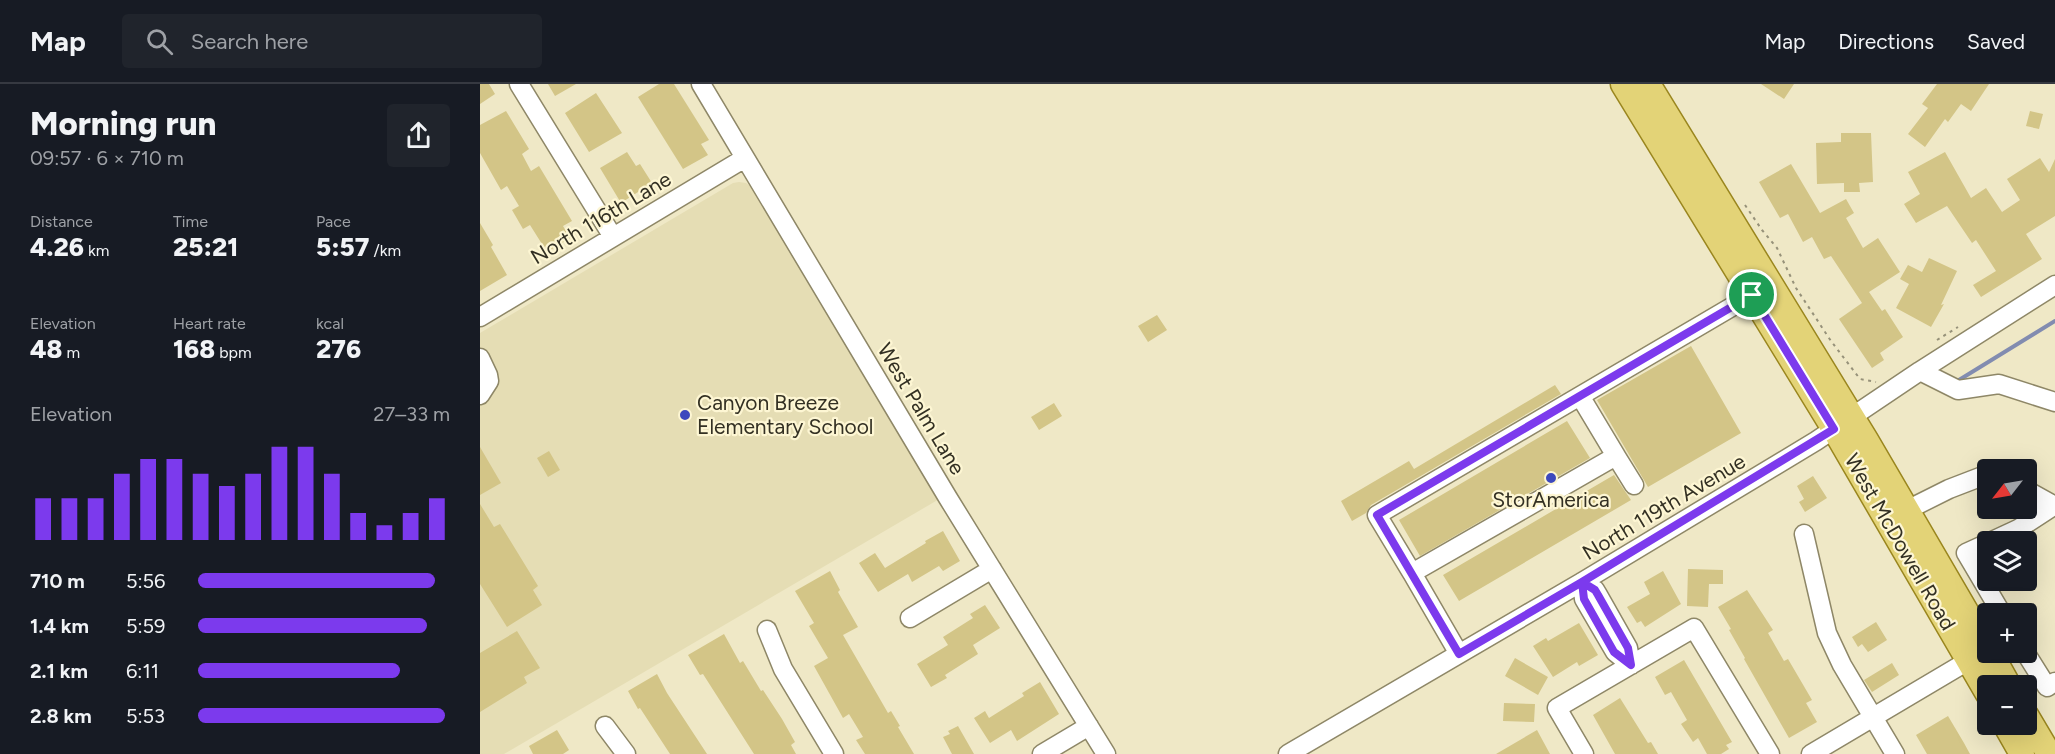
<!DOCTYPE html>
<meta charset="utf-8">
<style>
body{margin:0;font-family:Figtree,sans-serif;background:#20242c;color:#f1f3f6;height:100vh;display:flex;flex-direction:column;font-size:22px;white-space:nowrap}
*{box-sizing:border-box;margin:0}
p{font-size:20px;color:#9ea1a6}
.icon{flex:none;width:33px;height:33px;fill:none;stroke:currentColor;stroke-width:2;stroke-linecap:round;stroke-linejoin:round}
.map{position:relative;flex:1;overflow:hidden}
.side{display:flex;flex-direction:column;background:#171b24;width:480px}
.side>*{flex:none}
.needle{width:39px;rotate:239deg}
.controls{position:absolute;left:1497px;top:375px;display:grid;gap:12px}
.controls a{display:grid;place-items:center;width:60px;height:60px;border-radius:6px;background:#171b24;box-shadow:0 6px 24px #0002;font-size:30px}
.pin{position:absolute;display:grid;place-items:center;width:51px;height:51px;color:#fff;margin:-26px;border:3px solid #fff;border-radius:50%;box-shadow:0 2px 6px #0007}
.round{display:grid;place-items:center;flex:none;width:63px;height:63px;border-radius:6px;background:#20242c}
.head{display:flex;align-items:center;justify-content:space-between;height:102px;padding:0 30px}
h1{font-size:33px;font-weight:800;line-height:45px}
.figures{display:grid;grid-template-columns:repeat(3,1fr);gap:9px;height:102px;padding:6px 30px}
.figures div{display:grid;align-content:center}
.figures b{font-size:26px;font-weight:800}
.figures small{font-size:16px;font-weight:400}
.figures p{font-size:16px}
.chart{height:168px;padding:12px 30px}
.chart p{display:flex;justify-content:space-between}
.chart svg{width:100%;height:108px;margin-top:6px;stroke:#7c3aed;stroke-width:6}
ul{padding:0 30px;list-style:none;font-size:20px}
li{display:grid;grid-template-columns:96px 72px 1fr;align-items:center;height:45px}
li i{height:15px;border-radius:8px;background:#7c3aed}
header{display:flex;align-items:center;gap:36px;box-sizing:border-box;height:84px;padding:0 30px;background:#171b24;border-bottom:2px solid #363941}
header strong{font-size:28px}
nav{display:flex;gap:33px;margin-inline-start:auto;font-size:21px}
.search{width:420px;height:54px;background:#20242c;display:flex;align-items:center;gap:15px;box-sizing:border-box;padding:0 21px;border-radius:6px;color:#9ea1a6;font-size:22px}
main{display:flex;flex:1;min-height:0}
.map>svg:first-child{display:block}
.built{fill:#e5ddb4}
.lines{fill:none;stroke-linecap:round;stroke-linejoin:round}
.stream{stroke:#828cb0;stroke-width:4}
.building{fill:#d3c587}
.minor-casing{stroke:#8e8767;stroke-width:21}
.major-casing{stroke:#9a861e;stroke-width:27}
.path{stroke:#969179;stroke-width:2;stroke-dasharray:3 4.5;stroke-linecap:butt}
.minor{stroke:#fff;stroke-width:18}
.major{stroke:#e3d377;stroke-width:24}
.route-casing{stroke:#fff;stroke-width:12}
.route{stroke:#7c3aed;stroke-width:8}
.poi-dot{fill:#3d49bd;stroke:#fdf6d3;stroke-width:2}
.labels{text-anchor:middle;stroke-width:4.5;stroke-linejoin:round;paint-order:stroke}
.street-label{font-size:21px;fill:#333023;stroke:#fdf6d3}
.poi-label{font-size:21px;fill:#333023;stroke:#fdf6d3;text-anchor:start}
</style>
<header>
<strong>Map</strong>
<div class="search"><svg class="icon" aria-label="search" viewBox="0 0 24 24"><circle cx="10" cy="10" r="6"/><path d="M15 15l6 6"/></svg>Search here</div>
<nav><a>Map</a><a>Directions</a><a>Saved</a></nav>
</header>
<main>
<section class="side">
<div class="head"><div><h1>Morning run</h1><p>09:57 · 6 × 710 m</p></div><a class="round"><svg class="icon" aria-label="share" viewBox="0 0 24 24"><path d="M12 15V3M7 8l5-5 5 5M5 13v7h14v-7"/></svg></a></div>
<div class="figures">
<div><p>Distance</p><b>4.26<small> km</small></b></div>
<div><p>Time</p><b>25:21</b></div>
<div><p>Pace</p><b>5:57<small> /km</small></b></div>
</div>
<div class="figures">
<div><p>Elevation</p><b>48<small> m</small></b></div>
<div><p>Heart rate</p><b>168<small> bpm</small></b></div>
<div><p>kcal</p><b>276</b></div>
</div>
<div class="chart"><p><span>Elevation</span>27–33 m</p>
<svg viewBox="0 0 160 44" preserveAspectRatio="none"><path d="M5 44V27M15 44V27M25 44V27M35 44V17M45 44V11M55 44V11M65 44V17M75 44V22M85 44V17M95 44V6M105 44V6M115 44V17M125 44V33M135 44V38M145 44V33M155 44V27"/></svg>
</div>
<ul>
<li><b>710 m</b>5:56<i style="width:94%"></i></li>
<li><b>1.4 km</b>5:59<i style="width:91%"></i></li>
<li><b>2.1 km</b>6:11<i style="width:80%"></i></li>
<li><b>2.8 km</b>5:53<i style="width:98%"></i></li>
</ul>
</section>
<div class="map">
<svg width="1575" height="670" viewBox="0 0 1575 670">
<rect width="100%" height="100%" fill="#efe8c6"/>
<path class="built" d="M259,98L266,99L272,103L461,414L24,670H0V249L253,99Z"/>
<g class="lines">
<path class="stream" d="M1479,296L1575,237"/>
</g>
<path class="building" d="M0,0H9L15,10L0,20Z
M68,0H96L75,12Z
M179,0H194L229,56L221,60L228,71L203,85L158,13Z
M1281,0H1314L1304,15Z
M1457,0H1509L1491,27L1481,20L1468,38L1465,35L1445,63L1428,50L1448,24L1442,20Z
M116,9L142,49L109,68L85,29Z
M26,27L49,65L42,70L51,87L59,82L92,137L83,142L90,154L67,168L50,141L43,145L32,126L39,122L27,102L21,106L0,69V41Z
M1550,27L1563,30L1559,45L1546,42Z
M1361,49H1391L1393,98L1379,99L1380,108H1364V99L1337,100L1336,59L1361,58Z
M147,68L156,82L160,80L172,99L141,119L120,84Z
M1465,68L1491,114L1506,104L1522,128L1540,116L1527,95L1560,74L1569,88L1575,75V132L1546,150L1562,175L1501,213L1493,201L1516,187L1496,156L1492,159L1467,122L1436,139L1424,120L1440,110L1428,88Z
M1311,80L1340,129L1366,115L1374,129L1366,134L1383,164L1398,154L1420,188L1389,208L1402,227L1405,225L1423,253L1400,269L1404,276L1392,284L1359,235L1382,219L1351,172L1344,175L1332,153L1323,158L1308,130L1300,134L1279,98Z
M0,139L13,161L11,163L27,191L0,207Z
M1449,174L1477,187L1461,221L1464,220L1451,243L1416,224L1429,200L1420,195L1428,181L1442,188Z
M677,231L687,246L668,258L658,242Z
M1211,262L1261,349L1168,403L1117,316Z
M1075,301L1081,310L891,421L886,429L872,437L861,417L929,377L934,385Z
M574,319L582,332L559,346L551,333Z
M1087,337L1110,374L940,472L919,436Z
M0,363L21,399L0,411Z
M69,367L80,386L68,393L57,374Z
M1134,391L1151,416L979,517L963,491Z
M1333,392L1347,414L1325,428L1319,418L1324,415L1317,402Z
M0,420L14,443L20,440L58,502L53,506L62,521L27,543L0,500Z
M463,447L480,477L463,487L459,482L432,498L428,490L398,508L379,479L395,469L405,484L446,459L445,457Z
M1208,485L1243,486V500H1229L1228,523L1207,522Z
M350,487L360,506L358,508L378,543L363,551L408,629L411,627L420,642L418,643L434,670H385L376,656L383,653L369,630L363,634L334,582L348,574L329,542L334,539L315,507Z
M1183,487L1201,520L1165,543L1161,537L1157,539L1147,523L1170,510L1164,498Z
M1267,506L1293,546L1288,549L1304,577L1308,575L1332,616L1326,619L1337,638L1309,654L1264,575L1265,574L1249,546L1251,545L1238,523Z
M505,521L520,544L493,561L498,570L465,591L467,594L451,603L437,580L468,561L463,553L493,534L490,530Z
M1396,538L1407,556L1388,568L1382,560L1378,563L1372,553Z
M1099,539L1118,571L1099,582L1097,578L1073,593L1053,562L1066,554L1068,557Z
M37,547L60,584L44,593L47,599L0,628V569Z
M244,550L260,579L263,577L281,607L283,606L302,635L315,658L311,661L316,670H274L223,590L220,591L208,571Z
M1035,574L1068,593L1058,611L1025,592Z
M1204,576L1252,658L1246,661L1249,665L1241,670H1227L1218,654L1213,658L1201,640L1207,636L1191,608L1185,611L1175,593Z
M1412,579L1419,591L1392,608L1384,596Z
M177,590L187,609L227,670H190L160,624L158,625L148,607Z
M560,598L579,630L537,657L531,646L510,659L494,634L505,627L509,634L544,612L542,609Z
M1140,614L1168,659L1171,658L1178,670H1135L1113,631Z
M1024,619L1055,620L1054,638L1023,637Z
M1468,632L1484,659L1490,670H1447L1436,651Z
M478,642L494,670H472L463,653L470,650L468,647Z
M77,646L89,666L83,670H53L49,662Z
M1057,646L1070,670H1016Z"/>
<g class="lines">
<g class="minor-casing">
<path id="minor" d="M39,0L133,153
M221,0L468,414L626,670
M0,233L265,74
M0,274L8,291L9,297L0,311
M1440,287L1478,306L1519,300L1575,318
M1100,312L897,431L932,489L1136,372L1100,312L1272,211
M1136,372L1154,401
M1546,406L1575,422
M1427,426L1469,405L1508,390
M1324,450L1347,549L1362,581L1415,670
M1510,458L1538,445L1575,421
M1508,459L1486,469L1522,530
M932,489L979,570
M1102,498L1115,506L1118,511L1148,564L1151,581
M1102,498L1104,515L1135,568L1151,581
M430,534L512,485
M287,546L303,585L354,670
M1545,568L1567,603L1575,598
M125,642L146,670
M562,670L609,642
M808,670L1102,498L1336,357L1440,287L1575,201
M1104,670L1077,624L1214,544L1290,670
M1331,670L1498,571"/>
</g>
<g class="major-casing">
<path id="major" d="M1143,0L1354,345L1508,610
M1168,0L1386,356L1508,565
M1510,568L1529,602
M1546,631L1569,670
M1525,640L1542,670"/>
</g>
<path class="path" d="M1265,121L1282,146L1297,164L1316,204L1351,257L1380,295L1396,298
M1457,256L1478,243"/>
<use href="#minor" class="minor"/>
<use href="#major" class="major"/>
</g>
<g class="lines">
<g class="route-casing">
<path id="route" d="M1272,211L897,431L979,570L1102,498L1104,515L1134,568L1151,581L1148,564L1118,511L1115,506L1102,498L1354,345L1272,211"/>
</g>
<use href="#route" class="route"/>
</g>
<g class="poi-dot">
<circle cx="205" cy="331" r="6"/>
<circle cx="1071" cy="394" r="6"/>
</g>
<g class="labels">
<g class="street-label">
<text transform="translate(121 134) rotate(-31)" y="7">North 116th Lane</text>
<text transform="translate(441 325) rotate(59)" y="7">West Palm Lane</text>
<text transform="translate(1184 423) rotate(-31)" y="7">North 119th Avenue</text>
<text transform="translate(1420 458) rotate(60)" y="7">West McDowell Road</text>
</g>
<g class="poi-label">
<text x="217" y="326">Canyon Breeze<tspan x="217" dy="24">Elementary School</tspan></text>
<text x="1071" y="423" text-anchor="middle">StorAmerica</text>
</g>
</g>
</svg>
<div class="controls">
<a><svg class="needle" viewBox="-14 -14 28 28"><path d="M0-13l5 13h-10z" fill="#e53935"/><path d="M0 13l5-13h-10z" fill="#9ea1a6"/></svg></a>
<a><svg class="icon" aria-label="layers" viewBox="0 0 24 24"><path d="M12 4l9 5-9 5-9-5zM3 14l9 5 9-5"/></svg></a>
<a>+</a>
<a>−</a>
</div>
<div class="pin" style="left:1272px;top:211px;background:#1e9e55"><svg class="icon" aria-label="arrive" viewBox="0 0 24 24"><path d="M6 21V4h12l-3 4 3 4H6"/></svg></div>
</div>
</main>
